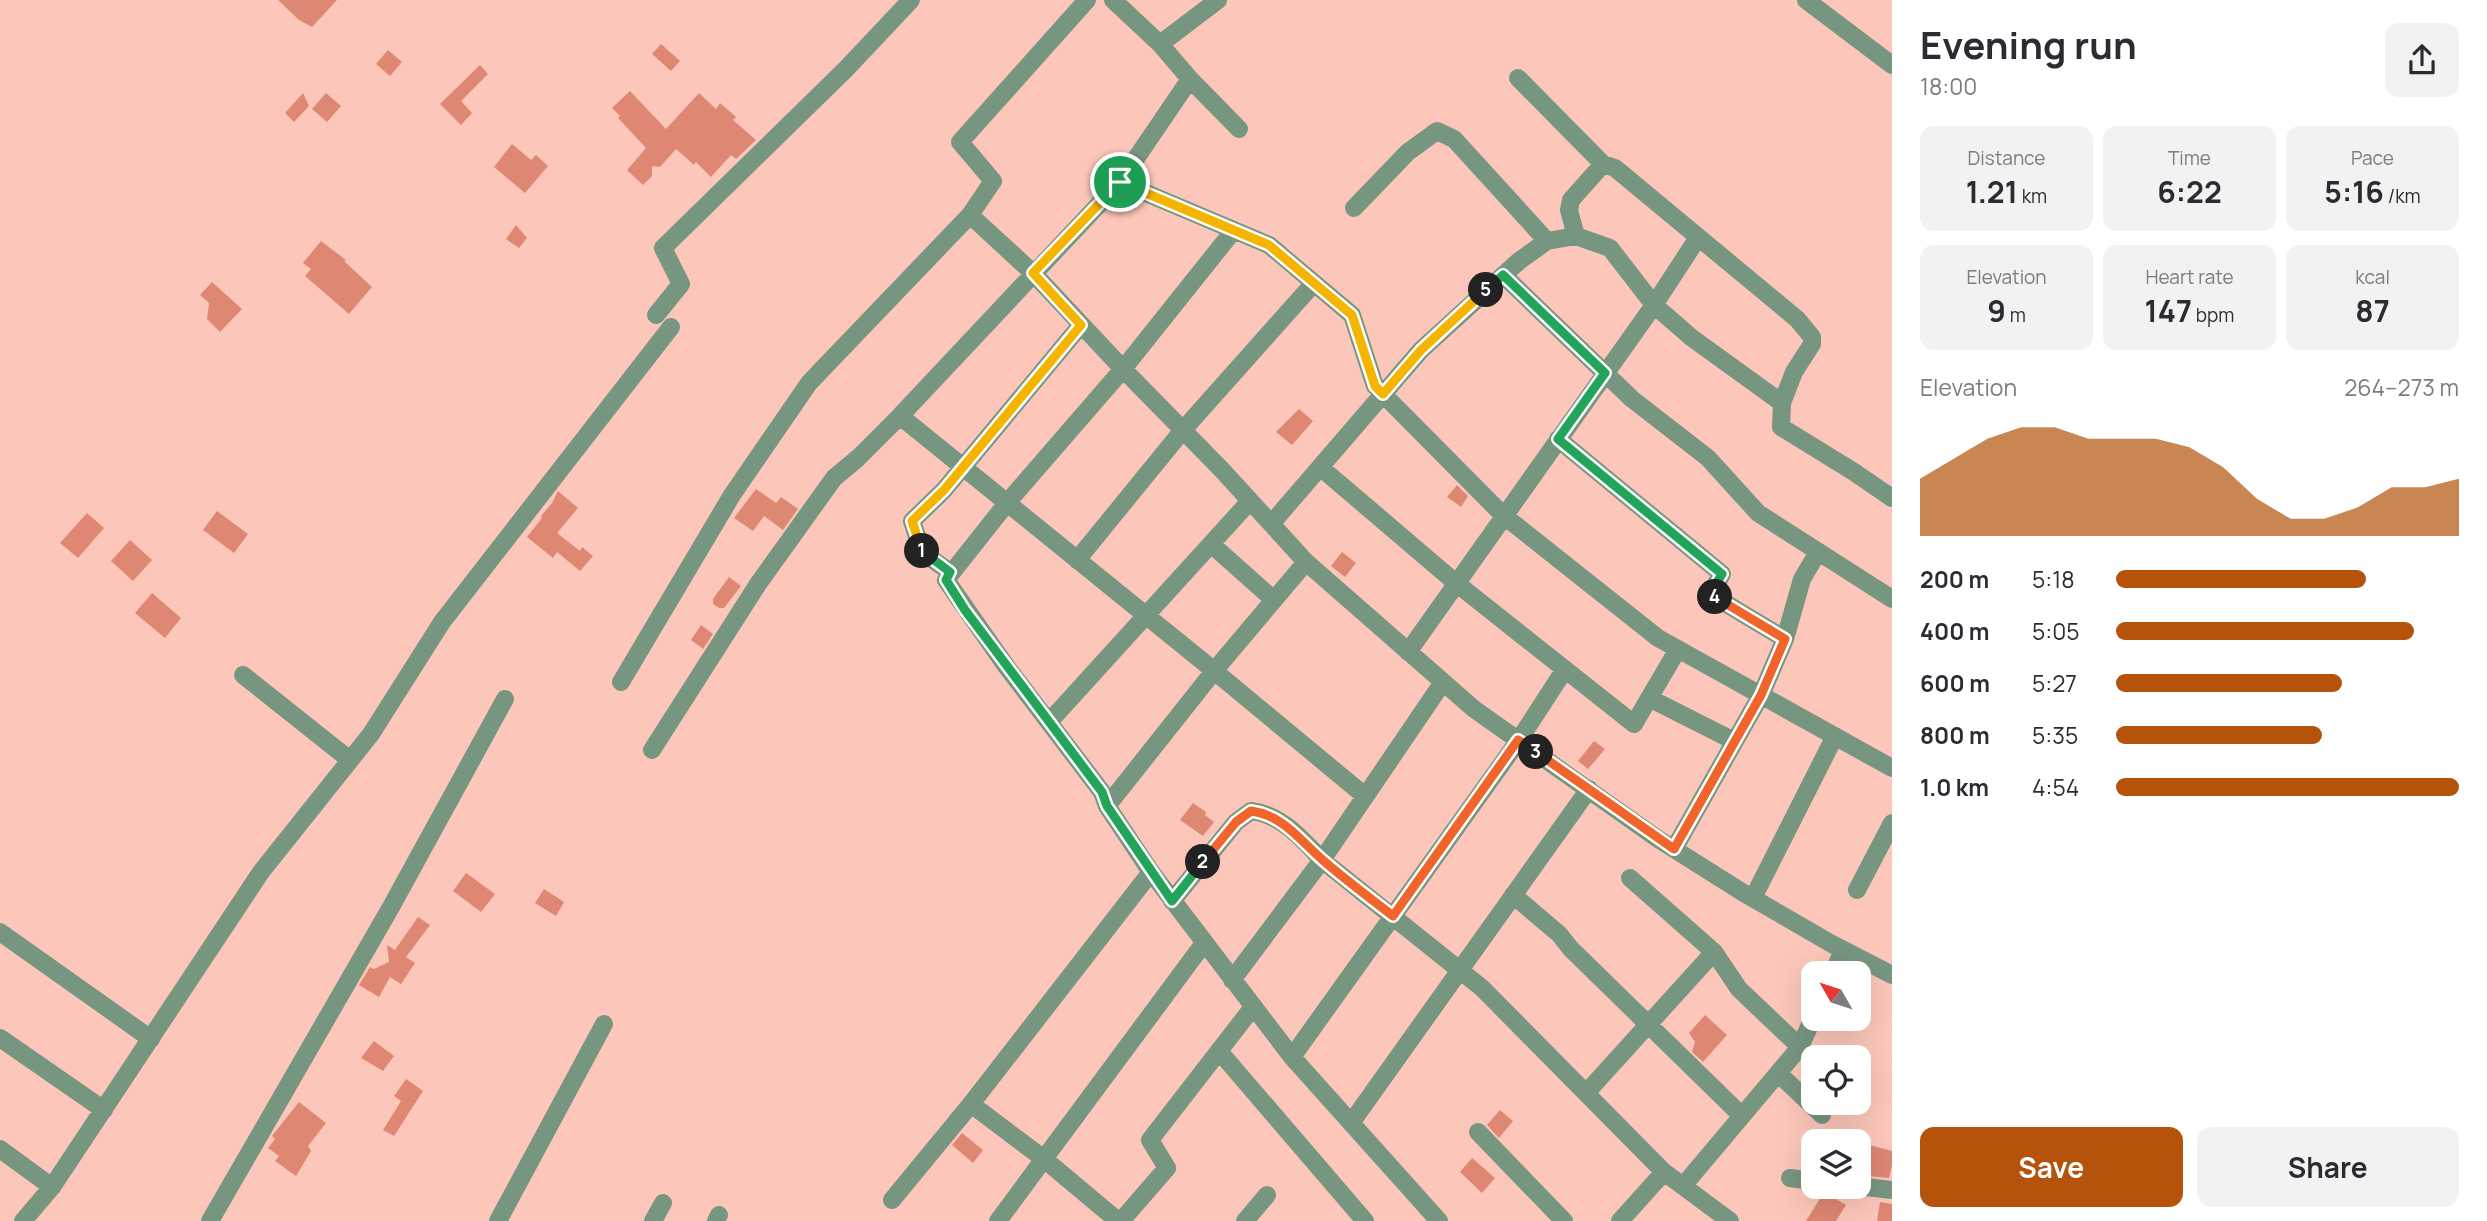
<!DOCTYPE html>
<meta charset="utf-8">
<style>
body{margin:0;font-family:Manrope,sans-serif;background:#f2f2f3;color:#2b2b33;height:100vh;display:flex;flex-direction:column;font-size:26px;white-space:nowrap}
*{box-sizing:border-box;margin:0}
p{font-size:23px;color:#7c7c81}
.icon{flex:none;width:38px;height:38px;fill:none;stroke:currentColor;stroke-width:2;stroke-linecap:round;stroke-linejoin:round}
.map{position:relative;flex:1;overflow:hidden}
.sheet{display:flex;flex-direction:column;background:#fff;width:595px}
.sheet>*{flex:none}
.needle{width:46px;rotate:309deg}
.controls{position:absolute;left:1801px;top:961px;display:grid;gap:14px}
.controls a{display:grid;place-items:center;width:70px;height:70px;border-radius:14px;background:#fff;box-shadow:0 7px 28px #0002;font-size:35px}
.pin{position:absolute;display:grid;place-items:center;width:60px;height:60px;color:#fff;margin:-30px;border:4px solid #fff;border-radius:50%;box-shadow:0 2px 7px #0007}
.km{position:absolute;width:35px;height:35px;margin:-18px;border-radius:50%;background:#222;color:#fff;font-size:19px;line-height:35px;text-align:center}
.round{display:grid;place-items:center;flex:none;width:74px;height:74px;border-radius:14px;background:#f2f2f3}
.head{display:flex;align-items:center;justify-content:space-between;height:119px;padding:0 28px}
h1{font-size:38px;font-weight:700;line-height:52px}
.metrics{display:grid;grid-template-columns:repeat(3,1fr);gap:10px;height:119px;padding:7px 28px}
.metrics div{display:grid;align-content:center;border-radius:14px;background:#f2f2f3;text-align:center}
.metrics b{font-size:30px;font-weight:700}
.metrics small{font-size:19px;font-weight:400}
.metrics p{font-size:19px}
.chart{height:196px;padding:14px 28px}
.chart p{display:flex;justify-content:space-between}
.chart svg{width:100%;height:126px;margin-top:7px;fill:#b45309;opacity:.7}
.button{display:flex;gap:14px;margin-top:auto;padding:14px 28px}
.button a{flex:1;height:80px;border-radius:14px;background:#b45309;color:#fff;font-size:28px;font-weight:700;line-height:80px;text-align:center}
.button a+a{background:#f2f2f3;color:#2b2b33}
ul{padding:0 28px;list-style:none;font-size:23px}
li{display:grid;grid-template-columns:112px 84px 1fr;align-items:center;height:52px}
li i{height:18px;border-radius:9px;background:#b45309}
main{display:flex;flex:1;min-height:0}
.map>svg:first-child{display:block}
.building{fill:#de8773}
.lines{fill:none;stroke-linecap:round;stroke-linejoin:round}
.minor{stroke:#779680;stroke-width:18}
.split-1-casing{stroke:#fff;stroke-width:14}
.split-2-casing{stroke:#fff;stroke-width:14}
.split-3-casing{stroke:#fff;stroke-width:14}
.split-4-casing{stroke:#fff;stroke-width:14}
.split-5-casing{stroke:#fff;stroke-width:14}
.split-6-casing{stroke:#fff;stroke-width:14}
.split-1{stroke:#f5b400;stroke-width:9}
.split-2{stroke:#22a559;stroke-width:9}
.split-3{stroke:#f0652b;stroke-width:9}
.split-4{stroke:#f0652b;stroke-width:9}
.split-5{stroke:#22a559;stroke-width:9}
.split-6{stroke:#f5b400;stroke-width:9}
</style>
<main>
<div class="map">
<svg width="1892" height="1221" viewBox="0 0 1892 1221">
<rect width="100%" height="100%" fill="#fcc7ba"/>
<path class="building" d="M278,0H337L312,27L299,20Z
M661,44L680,61L671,71L652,54Z
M388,50L402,62L390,76L376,64Z
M480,65L488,74L461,101L472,113L461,125L440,104Z
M630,91L666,129L699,93L716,109L720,103L736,117L733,120L756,140L736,159L731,155L711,177L696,162L694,165L676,149L660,167L652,166V176L643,185L627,170L646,148L618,118L620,116L612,108Z
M303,93L309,106L294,122L285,113Z
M326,93L341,106L327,122L312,109Z
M512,144L531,160L536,155L548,166L525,193L494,167Z
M516,225L527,238L519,248L506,239Z
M321,241L346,260L344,261L372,287L349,314L305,276L311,269L303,263Z
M212,282L242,309L220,332L207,319L209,303L200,295Z
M1299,409L1313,421L1292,445L1276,432Z
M1457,485L1468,496L1461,507L1447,497Z
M756,489L776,503L781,497L798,509L783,530L764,516L753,531L734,518Z
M558,491L578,508L557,533L580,551L582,547L593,556L580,571L557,552L553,558L527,537L542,518L541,516L552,503Z
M217,511L248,534L234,553L203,530Z
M87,513L104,528L78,558L60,543Z
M130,540L152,560L133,581L111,561Z
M1342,552L1356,563L1345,577L1331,566Z
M729,577L741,586L724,608H719L713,604V599Z
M152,593L181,618L165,638L135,613Z
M701,625L713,634L703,649L691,640Z
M1594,741L1605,749L1588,769L1578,761Z
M1193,803L1206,812L1205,815L1214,822L1203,836L1180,820Z
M466,873L495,894L481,912L453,891Z
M544,889L564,902L556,916L535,903Z
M418,917L430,925L406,957L415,963L401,984L390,977L379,997L359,985L370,967L374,969L389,962L387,945L395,950Z
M1705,1015L1727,1035L1703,1062L1692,1052L1695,1042L1689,1033Z
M374,1041L394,1056L383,1071L361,1058Z
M406,1079L423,1091L394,1136L383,1130L401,1101L394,1096Z
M299,1102L326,1123L308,1146L311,1151L296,1176L275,1161L279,1156L268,1148L275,1139L272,1136Z
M1500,1110L1513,1121L1499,1138L1487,1125Z
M962,1133L983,1150L973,1163L952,1145Z
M1858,1142L1892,1151V1165L1889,1178L1858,1175Z
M1472,1158L1495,1178L1482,1193L1460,1172Z
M1824,1192L1846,1205L1836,1221H1806Z
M1880,1202L1892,1204V1221H1877Z"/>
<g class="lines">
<path class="minor" d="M1113,0L1160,44L1190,79L1239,129
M1806,0L1892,65
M1160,44L1218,0
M1518,78L1603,164L1615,168L1797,319L1812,337V344L1794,372L1782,403
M1120,182L1190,79
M1354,208L1408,152L1437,131L1454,139L1547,241
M970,215L993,181L960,142L1087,0
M1576,236L1569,210L1571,200L1603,164
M1503,275L1632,399L1708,458L1758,513L1892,599
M656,315L681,284L663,248L846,69L911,0
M900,416L1201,660L1365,796
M1558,439L1722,574L1710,594L1785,639L1761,695L1674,849
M1320,467L1456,583L1634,724L1678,649
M1271,524L1421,350L1519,261L1547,241L1576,236L1610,248L1654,305L1692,338L1782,403L1781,427L1854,472L1892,498
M1211,544L1274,600
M1077,560L1183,430L1314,283
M950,572L922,552L912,521L944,490L1081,325
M1785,639L1802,579L1818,552
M1408,652L1654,305L1697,239
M243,675L350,760
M621,682L732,495L809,383L970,215L1033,273L1123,369L1222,470L1306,562L1474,709L1658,839L1742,892L1832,944L1892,975
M1443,682L1322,860L1482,988L1664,1172L1730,1221
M1649,698L1734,741
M1049,722L1250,501
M652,750L758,584L834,478L858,458L900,416L1120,182L1269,245L1352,315L1375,386L1503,515L1658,638L1892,768
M1107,806L1214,671L1306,562
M1151,872L1107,806L1102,792L1006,666L946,580L1007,503L1123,369L1234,230
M1630,878L1714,952L1739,989L1800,1047L1683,1186
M1857,890L1892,823
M1513,895L1559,934L1571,949L1742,1116
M1753,898L1835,736
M1172,901L1236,822L1251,811C1281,814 1302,839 1322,860L1232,980
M0,932L151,1039
M1833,973L1843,950
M0,1038L104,1110
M1800,1047L1813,1018
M1219,1051L1365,1221
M1292,1057L1519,740L1565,669
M1778,1073L1822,1115
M1587,1092L1714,952
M971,1104L1044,1159L1118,1221
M1351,1123L1589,789
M1478,1132L1564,1221
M0,1149L52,1187
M1790,1178L1813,1181
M1858,1186L1892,1190
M892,1200L971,1104L1151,872L1292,1057L1439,1221
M23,1221L52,1187L261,872L371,734L442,622L671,327
M210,1221L391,907L505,699
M498,1221L604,1024
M653,1221L663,1203
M716,1221L719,1215
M998,1221L1204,943
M1121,1221L1167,1168L1150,1140L1253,1007
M1245,1221L1267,1195
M1620,1221L1664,1172"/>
</g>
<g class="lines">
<g class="split-1-casing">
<path id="split-1" d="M922,551L912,521L944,490L1081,325L1033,273L1120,182"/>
</g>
<g class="split-2-casing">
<path id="split-2" d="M922,551L950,572L946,580L965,610L1102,792L1107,806L1172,901L1203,862"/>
</g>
<g class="split-3-casing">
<path id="split-3" d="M1203,862L1236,822L1251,811C1284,815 1302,843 1325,862C1347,881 1370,898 1393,916L1518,740L1536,752"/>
</g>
<g class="split-4-casing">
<path id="split-4" d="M1536,752L1674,849L1761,695L1785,639L1715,597"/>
</g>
<g class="split-5-casing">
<path id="split-5" d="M1486,290L1503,275L1605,373L1558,439L1722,574L1710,594L1715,597"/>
</g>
<g class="split-6-casing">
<path id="split-6" d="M1120,182L1269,245L1352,315L1375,386L1383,394L1421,350L1486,290"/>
</g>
<use href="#split-1" class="split-1"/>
<use href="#split-2" class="split-2"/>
<use href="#split-3" class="split-3"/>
<use href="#split-4" class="split-4"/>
<use href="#split-5" class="split-5"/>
<use href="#split-6" class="split-6"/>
</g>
</svg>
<div class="controls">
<a><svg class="needle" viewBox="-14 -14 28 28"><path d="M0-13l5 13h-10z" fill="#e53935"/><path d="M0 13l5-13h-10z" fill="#7c7c81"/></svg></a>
<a><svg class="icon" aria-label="locate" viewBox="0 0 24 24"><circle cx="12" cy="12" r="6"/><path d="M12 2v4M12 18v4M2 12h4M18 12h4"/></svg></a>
<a><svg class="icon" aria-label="layers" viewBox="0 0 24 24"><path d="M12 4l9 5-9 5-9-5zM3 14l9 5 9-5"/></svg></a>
</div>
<div class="pin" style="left:1120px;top:182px;background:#1e9e55"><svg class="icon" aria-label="arrive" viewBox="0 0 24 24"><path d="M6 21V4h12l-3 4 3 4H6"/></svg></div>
<b class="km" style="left:922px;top:551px">1</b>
<b class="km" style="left:1203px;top:862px">2</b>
<b class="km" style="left:1536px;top:752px">3</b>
<b class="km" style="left:1715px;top:597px">4</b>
<b class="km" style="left:1486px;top:290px">5</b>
</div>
<section class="sheet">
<div class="head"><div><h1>Evening run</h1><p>18:00</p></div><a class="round"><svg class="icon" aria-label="share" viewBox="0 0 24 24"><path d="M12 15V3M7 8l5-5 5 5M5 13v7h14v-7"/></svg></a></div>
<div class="metrics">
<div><p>Distance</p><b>1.21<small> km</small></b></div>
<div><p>Time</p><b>6:22</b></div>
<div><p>Pace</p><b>5:16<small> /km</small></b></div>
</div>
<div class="metrics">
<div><p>Elevation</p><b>9<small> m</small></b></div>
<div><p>Heart rate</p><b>147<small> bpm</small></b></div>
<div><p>kcal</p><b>87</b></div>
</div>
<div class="chart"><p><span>Elevation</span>264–273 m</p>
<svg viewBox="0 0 160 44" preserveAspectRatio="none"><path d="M0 44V24L10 17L20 10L30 6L40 6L50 10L60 10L70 10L80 13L90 20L100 31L110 38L120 38L130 34L140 27L150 27L160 24V44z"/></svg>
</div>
<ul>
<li><b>200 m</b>5:18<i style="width:73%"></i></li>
<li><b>400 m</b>5:05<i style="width:87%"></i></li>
<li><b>600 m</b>5:27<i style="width:66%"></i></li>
<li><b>800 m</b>5:35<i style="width:60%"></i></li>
<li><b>1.0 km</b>4:54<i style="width:100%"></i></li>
</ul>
<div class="button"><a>Save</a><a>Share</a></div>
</section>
</main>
